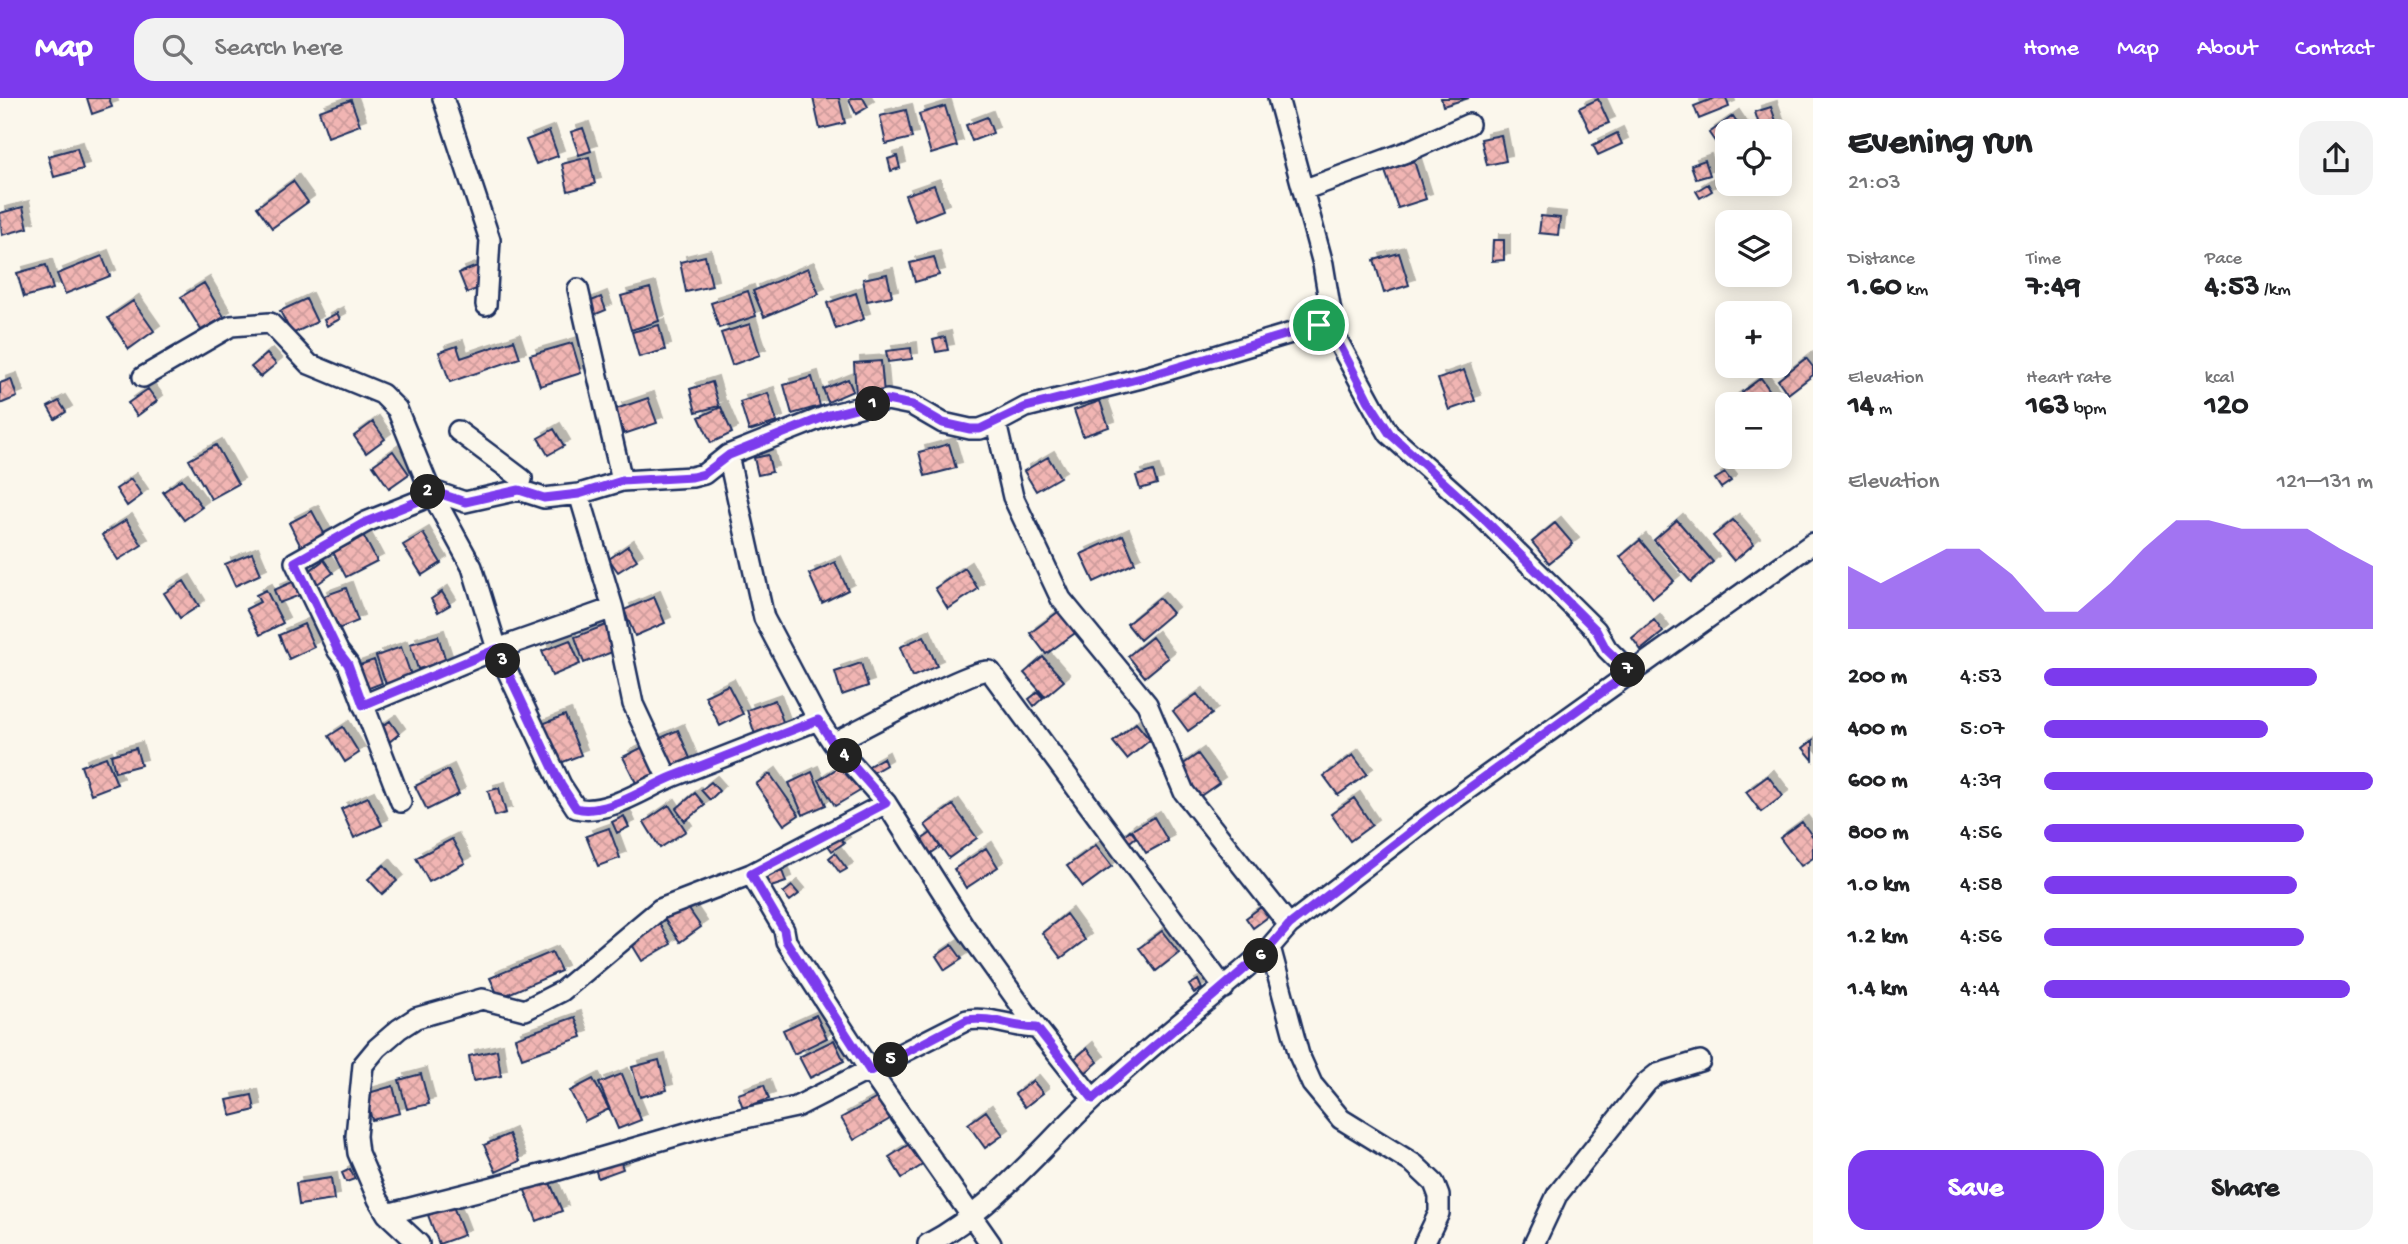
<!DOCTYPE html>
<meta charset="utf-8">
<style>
body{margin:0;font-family:"Gochi Hand",sans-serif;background:#f2f2f2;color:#202124;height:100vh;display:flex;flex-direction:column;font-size:26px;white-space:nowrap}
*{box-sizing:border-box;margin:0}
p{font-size:23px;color:#757577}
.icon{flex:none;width:38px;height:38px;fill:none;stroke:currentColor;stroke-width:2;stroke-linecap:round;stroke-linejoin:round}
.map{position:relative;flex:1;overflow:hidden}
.panel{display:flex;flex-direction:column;background:#fff;width:595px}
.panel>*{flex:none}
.buttons{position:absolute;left:1715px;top:21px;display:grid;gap:14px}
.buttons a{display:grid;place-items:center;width:77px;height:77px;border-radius:14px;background:#fff;box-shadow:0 4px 18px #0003;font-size:35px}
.pin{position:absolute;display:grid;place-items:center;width:60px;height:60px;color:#fff;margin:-30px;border:4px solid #fff;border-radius:50%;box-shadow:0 2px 7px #0007}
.km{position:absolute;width:35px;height:35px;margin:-18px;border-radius:50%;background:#222;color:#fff;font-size:19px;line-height:35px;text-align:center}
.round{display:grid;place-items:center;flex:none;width:74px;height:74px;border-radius:21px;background:#f2f2f2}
.head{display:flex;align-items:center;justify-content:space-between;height:119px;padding:0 35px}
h1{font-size:38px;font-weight:700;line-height:52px}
.stats{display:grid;grid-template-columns:repeat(3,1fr);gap:10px;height:119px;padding:7px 35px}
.stats div{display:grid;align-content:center}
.stats b{font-size:30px;font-weight:700}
.stats small{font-size:19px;font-weight:400}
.stats p{font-size:19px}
.chart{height:196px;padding:14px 35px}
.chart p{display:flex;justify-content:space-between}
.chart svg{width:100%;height:126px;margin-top:7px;fill:#7c3aed;opacity:.7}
.cta{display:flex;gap:14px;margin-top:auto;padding:14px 35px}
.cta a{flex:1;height:80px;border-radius:21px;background:#7c3aed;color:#fff;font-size:28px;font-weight:700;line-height:80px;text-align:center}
.cta a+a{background:#f2f2f2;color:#202124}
ul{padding:0 35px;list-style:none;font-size:23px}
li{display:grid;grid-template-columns:112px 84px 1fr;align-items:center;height:52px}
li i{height:18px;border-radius:9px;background:#7c3aed}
header{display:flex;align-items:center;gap:42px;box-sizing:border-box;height:98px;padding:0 35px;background:#7c3aed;color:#fff}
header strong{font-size:33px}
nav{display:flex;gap:38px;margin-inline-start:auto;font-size:24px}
.search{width:490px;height:63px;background:#f2f2f2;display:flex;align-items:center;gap:18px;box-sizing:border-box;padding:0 24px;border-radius:21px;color:#757577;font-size:26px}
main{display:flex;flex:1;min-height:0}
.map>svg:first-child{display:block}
.building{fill:url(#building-cross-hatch);stroke:#1b2f5e;stroke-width:2;filter:url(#shadow)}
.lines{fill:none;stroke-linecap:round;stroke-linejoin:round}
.minor-casing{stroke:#1b2f5e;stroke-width:24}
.minor{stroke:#fbf7ec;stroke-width:19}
.route-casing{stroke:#fff;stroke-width:14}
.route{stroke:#7c3aed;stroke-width:9}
</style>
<header>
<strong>Map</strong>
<div class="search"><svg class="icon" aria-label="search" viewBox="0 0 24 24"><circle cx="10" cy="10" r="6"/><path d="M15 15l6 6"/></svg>Search here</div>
<nav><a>Home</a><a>Map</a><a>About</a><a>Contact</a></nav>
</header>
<main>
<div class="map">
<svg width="1813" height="1146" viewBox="0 0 1813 1146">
<defs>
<pattern id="building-cross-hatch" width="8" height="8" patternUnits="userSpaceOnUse" patternTransform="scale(1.75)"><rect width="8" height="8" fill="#f1b5b3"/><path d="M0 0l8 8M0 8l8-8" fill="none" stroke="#ce9c9c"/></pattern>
<filter id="shadow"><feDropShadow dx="6" dy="-6" stdDeviation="0" flood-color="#0004"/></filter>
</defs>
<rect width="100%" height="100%" fill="#fbf7ec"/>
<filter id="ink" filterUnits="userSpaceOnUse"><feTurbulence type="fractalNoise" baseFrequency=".0143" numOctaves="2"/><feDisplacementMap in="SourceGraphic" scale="14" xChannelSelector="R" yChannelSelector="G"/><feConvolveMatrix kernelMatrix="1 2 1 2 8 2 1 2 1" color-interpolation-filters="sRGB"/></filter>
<g filter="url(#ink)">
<path class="building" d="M87,0H109L112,9L92,16Z
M813,0H839L845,25L820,31Z
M852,0H863L868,9L856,16L849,2Z
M1441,0H1469L1443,8Z
M1715,0H1726L1729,9L1699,21L1694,8Z
M1598,1L1609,25L1590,33L1579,10Z
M351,2L360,27L328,39L319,13Z
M945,8L957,48L931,56L919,16Z
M1771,9L1778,29L1761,33L1755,14Z
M906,12L912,40L886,46L880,18Z
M1733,18L1743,33H1727V57L1725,58L1709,35Z
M987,19L993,35L972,43L966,27Z
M583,30L591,53L579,57L571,34Z
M549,33L558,58L536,66L526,42Z
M1617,35L1622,46L1598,57L1593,47Z
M1501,37L1506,63L1487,67L1481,41Z
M77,50L83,71L54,79L48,58Z
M897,58L900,70L891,73L888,61Z
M589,59L595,86L568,93L562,66Z
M1705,62L1710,77L1696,81L1691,67Z
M1414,63L1426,101L1398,110L1385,73Z
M293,83L308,104L272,130L257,109Z
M1708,86L1712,93L1700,100L1696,93Z
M934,87L943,112L915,123L905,97Z
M23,109L28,130L2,137L0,115Z
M1541,118L1560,120L1558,137L1539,135Z
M1493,142H1504V162L1492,163Z
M1399,155L1409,187L1384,195L1374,162Z
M102,158L110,178L65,196L57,176Z
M705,158L712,188L686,194L680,164Z
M934,159L939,177L915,184L910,165Z
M46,167L53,191L24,199L17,175Z
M477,168L486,187L467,195L459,175Z
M808,170L819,196L764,219L753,193Z
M887,176L892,198L867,203L863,181Z
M204,185L224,219L201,232L181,199Z
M650,190L659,223L631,232L621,198Z
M748,193L756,218L719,230L711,205Z
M856,195L864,221L836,231L827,205Z
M601,199L606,212L589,219L584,206Z
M306,201L317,224L292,236L280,213Z
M133,203L154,233L129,251L108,220Z
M337,215L340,221L327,228L324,222Z
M750,226L760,257L732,267L721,235Z
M659,227L665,252L639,259L632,234Z
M945,239L948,252L936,254L933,242Z
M514,242L520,260L450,284L439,254L457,248L461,260Z
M572,245L581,275L540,288L530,257Z
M911,250L912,261L888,264L886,253Z
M267,256L276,266L260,279L251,269Z
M1806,260L1813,269V277L1788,296L1778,282Z
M881,263L884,296L856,298L854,265Z
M1464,272L1475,303L1449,312L1438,281Z
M812,279L820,308L792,316L784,287Z
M1761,280L1775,300L1766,306H1750L1742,294Z
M11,281L17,299L0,306V285Z
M848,281L853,293L828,304L823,291Z
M712,284L719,308L696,314L690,291Z
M148,291L157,303L137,318L128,305Z
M768,295L777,324L749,333L740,304Z
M1736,299L1741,306H1727V322L1719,312Z
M648,300L657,325L624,336L616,311Z
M59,303L66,314L55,321L48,309Z
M1100,303L1109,329L1083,338L1074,312Z
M721,309L732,335L711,345L699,319Z
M373,324L385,341L366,355L354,338Z
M554,331L564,348L548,357L538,340Z
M949,346L956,370L925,378L919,354Z
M216,347L238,386L211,401L189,362Z
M393,353L409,376L389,390L373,367Z
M768,357L772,374L758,377L754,360Z
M1048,359L1060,379L1036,393L1024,373Z
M1153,373L1157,386L1140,391L1136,378Z
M1725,375L1731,383L1721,390L1715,381Z
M131,381L142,397L127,408L116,391Z
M182,381L202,409L184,422L163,394Z
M312,413L325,437L301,449L289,425Z
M126,422L142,447L118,462L102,437Z
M1677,422L1713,464L1691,484L1654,442Z
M1733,422L1754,446L1734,463L1713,438Z
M1555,425L1573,446L1549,465L1532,444Z
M362,435L377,463L346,479L333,454L353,444L351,440Z
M423,435L441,465L422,477L403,447Z
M1123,437L1135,465L1094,484L1081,456Z
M1640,442L1674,483L1653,500L1620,459Z
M628,448L637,462L618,474L609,461Z
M252,455L261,476L235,488L225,466Z
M324,462L333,475L313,489L304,477Z
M835,464L848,492L822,505L809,476Z
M965,470L978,491L948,511L935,490Z
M297,482L303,496L279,505L274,492Z
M184,483L199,508L180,520L164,495Z
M346,490L358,523L333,533L321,499Z
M266,492L283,525L260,537L246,511L260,504L256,497Z
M442,494L450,507L438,514L431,501Z
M654,499L665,525L635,538L624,512Z
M1159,500L1172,515L1140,542L1127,526Z
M1062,511L1078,533L1046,556L1030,535Z
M1654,522L1663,534L1641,552L1632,540Z
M304,526L314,549L289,561L279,537Z
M606,527L615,553L584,565L575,539Z
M438,538L446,563L418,571L410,546Z
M924,538L937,568L912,579L900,549Z
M1152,539L1168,560L1145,579L1128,558Z
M570,542L580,566L552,578L542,553Z
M401,549L411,577L386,586L376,558Z
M1043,559L1064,583L1045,599L1024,575Z
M374,562L382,585L359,594L351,570Z
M861,565L868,588L842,597L835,574Z
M728,587L743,616L720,628L705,598Z
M1038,594L1043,600L1034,608L1029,601Z
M1197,596L1212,616L1188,633L1173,613Z
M775,602L786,632L757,643L747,612Z
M565,617L581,657L553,668L537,628Z
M390,623L399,636L388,645L378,631Z
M1136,625L1150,642L1127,661L1113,644Z
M343,629L359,655L345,664L329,638Z
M678,632L692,665L668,676L654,643Z
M1813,642V662L1803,650Z
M647,647L663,680L639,691L623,659Z
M136,650L141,667L115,674L111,657Z
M1198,656L1219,685L1196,701L1175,672Z
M1353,657L1367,676L1338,697L1324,678Z
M106,659L117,686L91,696L81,668Z
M883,660L886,667L872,675L869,668Z
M844,666L860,693L835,708L819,682Z
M448,672L459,696L427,712L415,688Z
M812,674L826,707L803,717L789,685Z
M770,676L799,717L784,727L756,686Z
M1768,678L1783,698L1761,714L1746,694Z
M711,684L719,693L710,702L701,692Z
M499,690L506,715L495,718L488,693Z
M695,695L705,707L685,723L676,711Z
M368,699L382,727L354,740L341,711Z
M1354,700L1372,727L1350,743L1331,716Z
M669,707L686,733L660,750L644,724Z
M953,707L977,740L949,760L925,727Z
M624,718L629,729L617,735L612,724Z
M1154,719L1168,743L1146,755L1132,732Z
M1802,724L1813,739V760L1801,768L1780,740Z
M609,730L620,760L598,768L586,738Z
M1130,732L1136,739L1126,747L1121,740Z
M931,735L940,749L930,756L921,742Z
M838,737L844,745L832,753L827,746Z
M452,741L465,765L429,784L416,760Z
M1096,747L1112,768L1083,789L1067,768Z
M986,750L998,769L966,790L954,771Z
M835,755L847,771L840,775L829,760Z
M384,767L397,783L382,796L368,781Z
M781,770L786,784L768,790L763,777Z
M792,788L799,796L790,803L783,795Z
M684,804L701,829L680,844L663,819Z
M1261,809L1268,819L1253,830L1246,820Z
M1066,816L1085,842L1061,860L1042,835Z
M658,823L671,846L642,863L628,840Z
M1162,833L1179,855L1156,873L1139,850Z
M952,847L962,861L945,872L936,858Z
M552,854L561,873L499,900L490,880Z
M1198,882L1202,891L1194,895L1189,887Z
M816,917L827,940L794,956L783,932Z
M575,919L582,939L522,960L515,940Z
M834,942L844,963L810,980L799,959Z
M1087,950L1098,964L1085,975L1073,962Z
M497,952L501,978L473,983L469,958Z
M659,962L667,992L640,999L632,969Z
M421,976L429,1006L407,1011L399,982Z
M622,976L641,1022L618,1031L599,985Z
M593,981L609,1011L585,1023L570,993Z
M1033,983L1043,995L1025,1009L1015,996Z
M764,987L769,1001L743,1010L738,996Z
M393,988L400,1015L372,1022L365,996Z
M252,997L255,1012L231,1018L227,1002Z
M877,1000L890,1021L854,1042L841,1020Z
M986,1013L1003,1037L985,1050L968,1026Z
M509,1036L520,1063L496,1074L484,1047Z
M911,1045L924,1066L902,1080L889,1059Z
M619,1059L623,1071L598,1080L594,1067Z
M350,1071L355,1081L346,1084L342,1075Z
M331,1080L334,1102L299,1107L296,1085Z
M548,1080L562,1113L537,1123L524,1090Z
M453,1108L464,1137L439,1146L428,1117Z"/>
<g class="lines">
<g class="minor-casing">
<path id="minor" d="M443,0L490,142L486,207
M1278,0L1323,166L1335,238L1382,324L1389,336L1481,418L1596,532L1607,551L1630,574
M1303,92L1406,54L1469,26
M578,191L622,383
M143,279L231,228L270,225L309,266L382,296L397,311L430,392L472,469L497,551L561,687L576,710C606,718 645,690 672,679C720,660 769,641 818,622
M996,325L1013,399L1061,501L1147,606L1184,694L1289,827
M458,333L522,381L519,392
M728,357L764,520L818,622L833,645C856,634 975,569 990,573L1224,890
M579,396L613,510L633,606L668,681
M363,607L497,551L613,510
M833,645L886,705L964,828L1037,930L1093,1001
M401,704L348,566L338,553L295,464L366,424L421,402L430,392L465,404L519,392L544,400L579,396L622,383L692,379L704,376L728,357L829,317L887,302L912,307L943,325L970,331H980L996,325L1026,309L1145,279L1328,224L1335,238
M751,776L784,832L786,843L870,973L991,1146
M1270,849L1299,957L1312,986L1341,1021L1414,1066L1434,1085L1439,1098V1115L1424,1146
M387,1116L548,1075L717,1026L796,1009L967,922C991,918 1013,930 1037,930
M419,1146L387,1116L378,1101L358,1055L356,1038L363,967L377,950L399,931L416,920L482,901L525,912L562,893L660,811L751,776L886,705
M928,1146C991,1113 1041,1050 1092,1002C1148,949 1212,900 1270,849L1289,827L1436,714L1813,445
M1534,1146L1557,1097L1647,984L1657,976L1700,963"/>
</g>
<use href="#minor" class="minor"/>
</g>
</g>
<g class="lines" filter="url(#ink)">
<g class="route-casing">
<path id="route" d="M1328,224L1368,302L1390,336L1481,418L1596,532L1606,551L1630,574L1436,714L1289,827L1270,849L1093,1001L1037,930C1013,930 991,918 967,922L870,973L786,843L784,832L751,776L886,705L833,645L818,622C769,641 720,660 672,679C645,690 606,718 576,710L561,687L497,551L363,607L348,566L338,553L295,464L366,424L421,402L429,392L465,404L519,392L544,400L579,396L622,383L692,379L704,376L729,357L829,317L887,302L912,307L943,325L970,331H980L1026,309L1145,279Z"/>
</g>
<use href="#route" class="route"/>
</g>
</svg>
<div class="buttons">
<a><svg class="icon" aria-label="locate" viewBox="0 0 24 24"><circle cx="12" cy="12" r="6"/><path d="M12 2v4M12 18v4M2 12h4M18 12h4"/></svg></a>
<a><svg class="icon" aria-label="layers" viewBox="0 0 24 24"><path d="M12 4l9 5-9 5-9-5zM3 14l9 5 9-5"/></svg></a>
<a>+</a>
<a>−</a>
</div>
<div class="pin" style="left:1319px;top:227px;background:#1e9e55"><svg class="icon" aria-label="arrive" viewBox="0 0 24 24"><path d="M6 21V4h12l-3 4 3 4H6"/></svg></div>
<b class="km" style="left:873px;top:306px">1</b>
<b class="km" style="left:428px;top:394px">2</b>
<b class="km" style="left:503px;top:563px">3</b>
<b class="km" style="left:845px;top:658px">4</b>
<b class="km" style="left:891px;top:962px">5</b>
<b class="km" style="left:1261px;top:858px">6</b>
<b class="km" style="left:1628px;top:572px">7</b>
</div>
<section class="panel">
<div class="head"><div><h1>Evening run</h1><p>21:03</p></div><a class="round"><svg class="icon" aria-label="share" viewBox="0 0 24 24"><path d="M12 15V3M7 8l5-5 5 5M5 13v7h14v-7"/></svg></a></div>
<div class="stats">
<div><p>Distance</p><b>1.60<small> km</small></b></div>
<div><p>Time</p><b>7:49</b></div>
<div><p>Pace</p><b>4:53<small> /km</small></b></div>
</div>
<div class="stats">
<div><p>Elevation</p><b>14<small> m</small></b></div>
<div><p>Heart rate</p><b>163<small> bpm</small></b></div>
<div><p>kcal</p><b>120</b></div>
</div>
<div class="chart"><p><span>Elevation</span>121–131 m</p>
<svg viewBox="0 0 160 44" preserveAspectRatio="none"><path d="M0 44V22L10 28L20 22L30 16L40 16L50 25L60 38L70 38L80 28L90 16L100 6L110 6L120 9L130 9L140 9L150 16L160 22V44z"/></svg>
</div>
<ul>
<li><b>200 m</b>4:53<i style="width:83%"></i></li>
<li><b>400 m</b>5:07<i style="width:68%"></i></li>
<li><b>600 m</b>4:39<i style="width:100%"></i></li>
<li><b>800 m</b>4:56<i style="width:79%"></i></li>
<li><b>1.0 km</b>4:58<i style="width:77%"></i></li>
<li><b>1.2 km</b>4:56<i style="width:79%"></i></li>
<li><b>1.4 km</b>4:44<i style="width:93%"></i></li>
</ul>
<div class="cta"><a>Save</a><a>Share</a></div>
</section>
</main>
